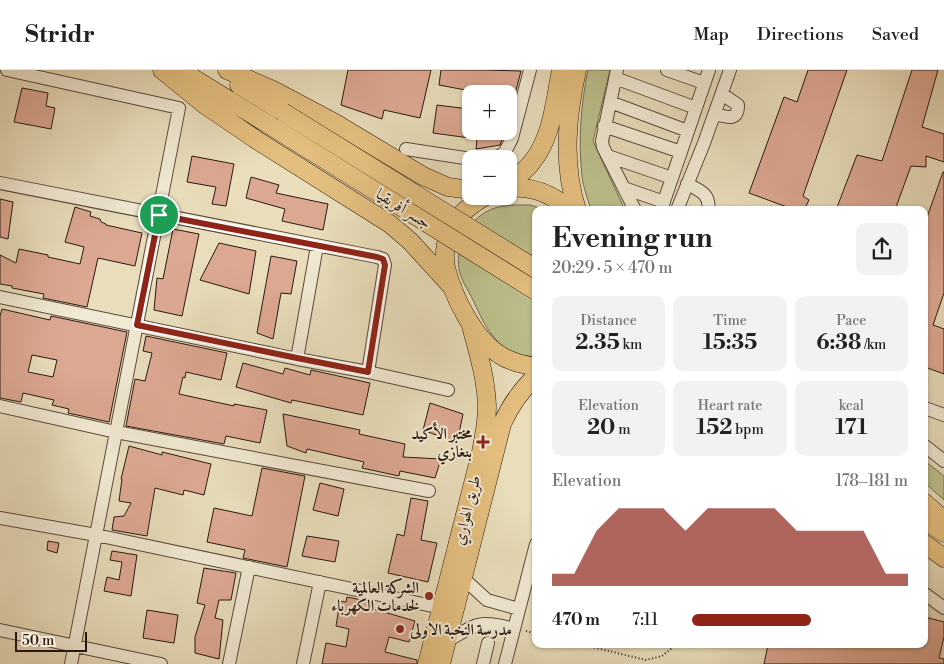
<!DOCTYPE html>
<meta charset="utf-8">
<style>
body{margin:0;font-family:"Libre Bodoni",Amiri,serif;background:#f2f2f2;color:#222;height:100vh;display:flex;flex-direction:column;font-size:19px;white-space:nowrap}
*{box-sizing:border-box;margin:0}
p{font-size:16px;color:#767676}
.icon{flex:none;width:28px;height:28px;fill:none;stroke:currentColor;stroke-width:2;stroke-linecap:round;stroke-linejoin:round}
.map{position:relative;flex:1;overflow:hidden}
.side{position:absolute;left:532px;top:136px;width:396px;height:442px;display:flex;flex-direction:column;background:#fff;border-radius:10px;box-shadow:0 1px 4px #0004}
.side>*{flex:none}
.tools{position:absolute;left:462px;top:15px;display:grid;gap:10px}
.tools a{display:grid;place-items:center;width:55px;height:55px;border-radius:10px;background:#fff;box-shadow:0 1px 4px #0004;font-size:25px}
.scale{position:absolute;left:15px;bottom:12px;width:72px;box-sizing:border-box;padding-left:5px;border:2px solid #2a1911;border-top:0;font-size:14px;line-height:18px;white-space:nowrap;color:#2a1911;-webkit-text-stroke:4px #f1e9d3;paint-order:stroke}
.pin{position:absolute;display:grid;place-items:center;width:42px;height:42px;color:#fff;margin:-21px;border:2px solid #fff;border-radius:50%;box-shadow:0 1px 5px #0007}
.round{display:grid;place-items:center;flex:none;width:52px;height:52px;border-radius:10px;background:#f2f2f2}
.overview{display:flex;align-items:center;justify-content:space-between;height:85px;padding:0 20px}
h1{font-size:28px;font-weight:700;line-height:38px}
.figures{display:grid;grid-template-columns:repeat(3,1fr);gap:8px;height:85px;padding:5px 20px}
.figures div{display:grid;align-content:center;border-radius:10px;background:#f2f2f2;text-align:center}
.figures b{font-size:21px;font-weight:700}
.figures small{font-size:14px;font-weight:400}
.figures p{font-size:14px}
.chart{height:140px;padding:10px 20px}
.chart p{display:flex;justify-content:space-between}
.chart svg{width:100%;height:90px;margin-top:5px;fill:#8f2418;opacity:.7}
ul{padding:0 20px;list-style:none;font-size:16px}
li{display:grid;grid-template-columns:80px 60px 1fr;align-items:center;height:38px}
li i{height:12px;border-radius:6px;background:#8f2418}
header{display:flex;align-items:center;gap:30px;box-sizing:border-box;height:70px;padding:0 25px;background:#fff;border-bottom:1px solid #e0e0e0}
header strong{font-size:24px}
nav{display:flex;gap:28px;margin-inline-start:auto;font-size:18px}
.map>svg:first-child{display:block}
.green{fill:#bcbf8c;stroke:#736c4e}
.building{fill:#dda892;stroke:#2a1911;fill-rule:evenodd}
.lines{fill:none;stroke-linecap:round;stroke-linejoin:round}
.minor-casing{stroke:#5a4a3c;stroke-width:14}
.highway-casing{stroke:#2a1911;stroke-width:19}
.path{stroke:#2a1911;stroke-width:2;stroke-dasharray:1 2.5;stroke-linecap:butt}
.minor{stroke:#f1e9d3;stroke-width:12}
.highway{stroke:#e4be7e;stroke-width:18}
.highway-bridge-casing{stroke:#2a1911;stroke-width:19;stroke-linecap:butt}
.highway-bridge{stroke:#e4be7e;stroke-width:18}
.route-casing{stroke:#fff;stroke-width:10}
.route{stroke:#8f2418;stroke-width:6}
.poi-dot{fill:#8f2418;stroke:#f1e9d3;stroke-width:2}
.labels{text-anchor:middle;stroke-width:4;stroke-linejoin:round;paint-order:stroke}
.street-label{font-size:16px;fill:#2a1911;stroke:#f1e9d3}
.poi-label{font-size:16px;font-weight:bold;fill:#2a1911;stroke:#f1e9d3;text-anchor:end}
</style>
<header>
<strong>Stridr</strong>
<nav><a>Map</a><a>Directions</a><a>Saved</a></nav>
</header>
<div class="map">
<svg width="944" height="594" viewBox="0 0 944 594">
<rect width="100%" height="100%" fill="#e9ddbb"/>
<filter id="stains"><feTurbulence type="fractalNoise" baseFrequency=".004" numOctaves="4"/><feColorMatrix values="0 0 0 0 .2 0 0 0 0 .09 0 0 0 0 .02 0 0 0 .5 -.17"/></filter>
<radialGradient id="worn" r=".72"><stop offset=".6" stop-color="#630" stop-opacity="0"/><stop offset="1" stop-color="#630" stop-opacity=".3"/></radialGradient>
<path class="green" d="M588,0H610L593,71L625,140H591C588,129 583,117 582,106C578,71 581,33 588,0Z
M513,135H530L546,140H536V286C501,290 485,257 473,230C468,220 461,210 459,199C455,174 470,146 495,138C501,136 507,136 513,135Z
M925,391L944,406V430L925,413Z"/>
<path class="building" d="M348,0H431L420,48L384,40L382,49L341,35Z
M441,0H483L521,1L515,24H487L439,15Z
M808,0H847L803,126L809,130L804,140H795L749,123L784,27L797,32Z
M912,0H938L922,57L944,64V92L926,86V97L911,96L895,140H836L857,85L882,91Z
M22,18L48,23L46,36L55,38L51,59L14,52Z
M437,35L469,39L467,61H505L500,75L476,79L477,69L433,63Z
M192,86L234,94L226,136L212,134L216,117L187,112Z
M943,102H944V223L933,255L944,259V304L925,297V153Z
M251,107L279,115L276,123L328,134L323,160L282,151L285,139L246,128Z
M0,129L13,132L8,169L0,167Z
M75,137L91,142L90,146L100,149L101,152L106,154V155L142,163L135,196L98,188L87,237L43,228L44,224L12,218V216L0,214V185L16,193L19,179L48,185V187L80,194L84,177L65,172Z
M173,159L199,164L182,246L154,240L157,208L163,209Z
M219,173L256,181L249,224L200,210Z
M271,186L297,191L291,224L281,223L273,269L257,263Z
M2,239L50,250L51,246L127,262L109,352L68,343L69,339L52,335L54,330L23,323L21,332L0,328V246ZM32,285L57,290L53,307L28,302Z
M146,266L227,283L221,310L186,302L185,308L183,307L179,324L234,336V334L267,340L260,373L226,366L224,374L126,356L135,309L145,311L152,283L143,281Z
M243,293L283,304L285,298L310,305L311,300L370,313L363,345L292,330L291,333L236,317Z
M430,333L463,344L457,373L423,360Z
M283,344L360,360L359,364L405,374L403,387L441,389L435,408L400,401L399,406L362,398L364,392L307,379L306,383L287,376Z
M129,376L162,385V382L211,394L204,425L184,420L183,425L155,418L147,466L112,460L114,447L124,446L131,433L119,431L122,409H121Z
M262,398L305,406L287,497L243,488L245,480L207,472L214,438L252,446Z
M320,413L344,419L338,446L313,440Z
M411,428L428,431L421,470L437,473L428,512L388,503L397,464L404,466Z
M307,466L339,471L335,492L302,486Z
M48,471L59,473L57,483L47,480Z
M112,481L137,485L131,526L104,521L107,507L119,510L122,492L110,490Z
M204,498L236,503L231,530H219L215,548L223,550L219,589L195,583V567L205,535L197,533Z
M347,527L372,532L370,538L415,551L409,572L389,567L385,582L417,590V594H322L326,573L346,577L349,559L336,556L340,531L346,532Z
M147,540L178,545L174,573L143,568Z
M925,547L944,552V567L939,588L944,589V594H764L768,575H925Z"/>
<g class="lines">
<g class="minor-casing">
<path id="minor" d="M7,0L179,38L71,594
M617,0L602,71L603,77L635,140
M667,0L704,13
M615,8L696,38
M610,32L688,61
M715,44C726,47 738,52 738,35L722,24
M604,56L681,82
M406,79L471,89
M608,86L672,108
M495,89L505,82L512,68L530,0
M0,113L377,187L383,189L385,195L368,302
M687,114C699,120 711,124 708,140
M624,118L664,132
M661,140L709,0
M677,140L704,73L730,0
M0,227L297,289L368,302L448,320
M297,289L317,176
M0,336L116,362L429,421
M925,338L944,345
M925,376L944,391
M0,448L96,465L442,538
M464,509L487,530L519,539
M925,524L944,538
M0,560L161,594
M447,571C477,554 479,549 514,559
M229,594L249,497
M303,594L320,512
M483,594L488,573
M505,594L536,474"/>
</g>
<g class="highway-casing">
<path id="highway" d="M162,0L205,35L255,69L390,154L410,171L453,218
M180,0L271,56
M227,0L273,20L335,53L423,106L448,117L471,120
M577,0C567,47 562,93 577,140
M239,15L283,42
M509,113C517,107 526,100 532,92C552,68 555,30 561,0
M509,118C532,116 553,124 569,140
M486,126C472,134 454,147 449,163C445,174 444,187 446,198C453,226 474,269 500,285C509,291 525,296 536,296
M925,433L944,450
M925,450L944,463
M925,474L944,488
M427,594L481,382C484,367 487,351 487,336C486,308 478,282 471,256
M441,594L502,354C510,336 521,320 536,306"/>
</g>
<path class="path" d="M526,561L536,564
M584,575L646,590L662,586L676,575"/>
<use href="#minor" class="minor"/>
<use href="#highway" class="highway"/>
<g class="highway-bridge-casing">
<path id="highway-bridge" d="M283,42L536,199
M271,56L536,221"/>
</g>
<use href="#highway-bridge" class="highway-bridge"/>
</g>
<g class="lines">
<g class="route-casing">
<path id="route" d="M159,145L377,187L383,189L385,195L368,302L297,288L137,255Z"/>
</g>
<use href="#route" class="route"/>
</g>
<g class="poi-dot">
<path d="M480.5 364.5h5v5h5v5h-5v5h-5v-5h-5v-5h5z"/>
<circle cx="429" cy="526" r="5"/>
<circle cx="400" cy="559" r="5"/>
</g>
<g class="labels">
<g class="street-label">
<text transform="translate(404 138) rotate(32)" y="6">جسر أفريقيا</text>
<text transform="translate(466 440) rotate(-76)" y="6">طريق الهواري</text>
</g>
<g class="poi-label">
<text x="472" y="369">مختبر الأكيد<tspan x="472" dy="18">بنغازي</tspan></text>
<text x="419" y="523">الشركة العالمية<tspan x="419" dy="18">لخدمات الكهرباء</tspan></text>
<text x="410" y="565" text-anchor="start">مدرسة النخبة الاولى</text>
</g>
</g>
<rect width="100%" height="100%" filter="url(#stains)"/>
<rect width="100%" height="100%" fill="url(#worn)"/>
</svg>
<div class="tools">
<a>+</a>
<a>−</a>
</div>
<div class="scale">50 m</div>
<div class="pin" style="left:159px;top:145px;background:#1e9e55"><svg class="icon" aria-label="arrive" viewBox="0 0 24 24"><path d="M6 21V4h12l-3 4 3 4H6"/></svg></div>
<section class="side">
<div class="overview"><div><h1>Evening run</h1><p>20:29 · 5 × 470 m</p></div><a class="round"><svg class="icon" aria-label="share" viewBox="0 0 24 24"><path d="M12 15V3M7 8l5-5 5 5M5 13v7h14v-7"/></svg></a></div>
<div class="figures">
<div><p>Distance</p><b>2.35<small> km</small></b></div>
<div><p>Time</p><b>15:35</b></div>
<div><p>Pace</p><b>6:38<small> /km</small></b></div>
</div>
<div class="figures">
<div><p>Elevation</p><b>20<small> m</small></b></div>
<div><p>Heart rate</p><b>152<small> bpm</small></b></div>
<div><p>kcal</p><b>171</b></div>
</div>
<div class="chart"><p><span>Elevation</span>178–181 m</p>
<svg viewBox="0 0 160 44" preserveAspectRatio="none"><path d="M0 44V38L10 38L20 17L30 6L40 6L50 6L60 17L70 6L80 6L90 6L100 6L110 17L120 17L130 17L140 17L150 38L160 38V44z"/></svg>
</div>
<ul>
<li><b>470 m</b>7:11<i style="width:55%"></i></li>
</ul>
</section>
</div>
